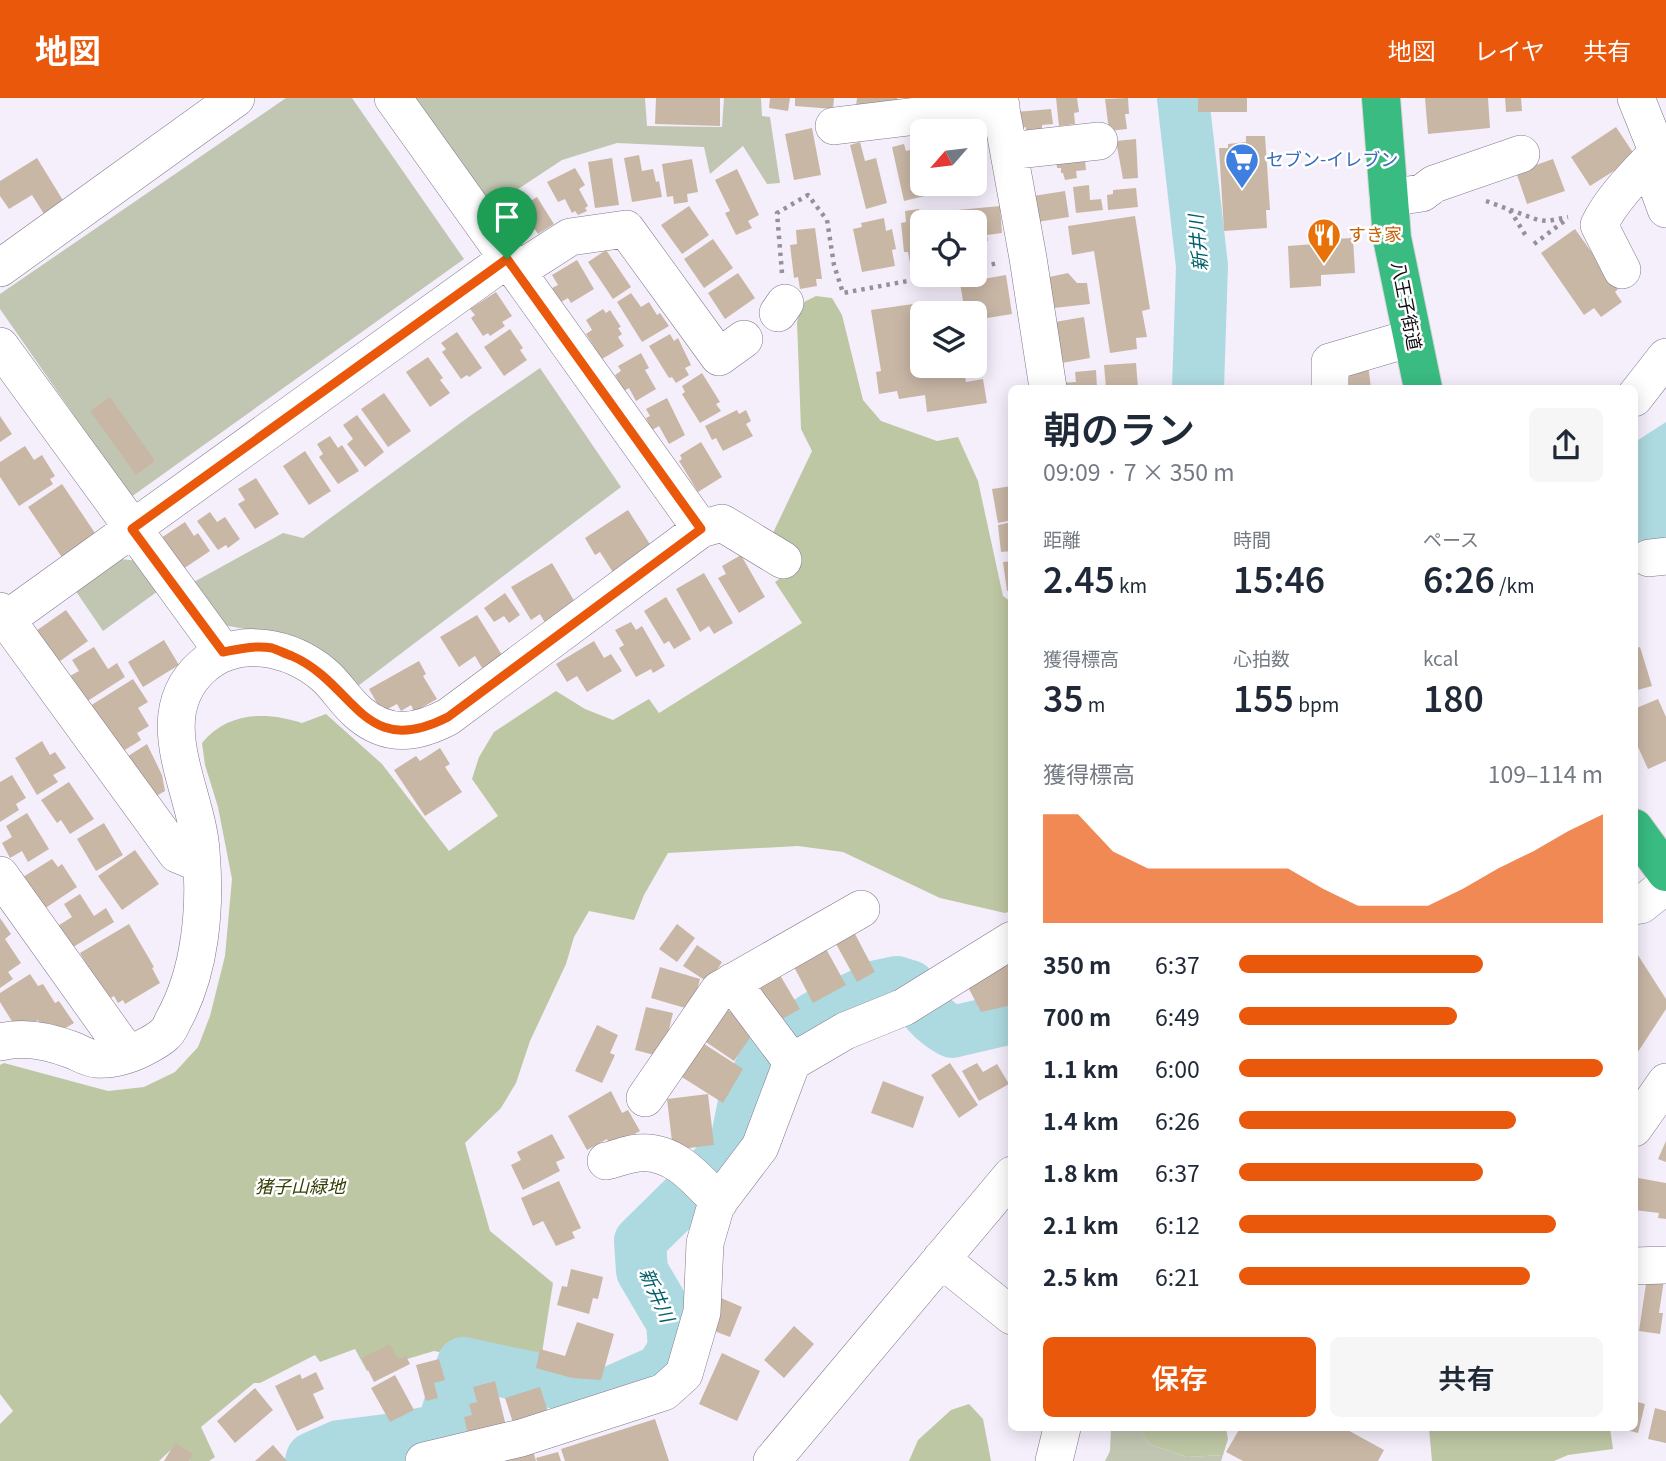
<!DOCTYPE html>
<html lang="ja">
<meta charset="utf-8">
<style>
body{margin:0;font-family:Georgia,"Noto Sans JP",serif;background:#f6f6f7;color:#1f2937;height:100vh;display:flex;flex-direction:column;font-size:26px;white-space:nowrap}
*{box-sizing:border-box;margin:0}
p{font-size:23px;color:#747a83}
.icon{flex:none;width:38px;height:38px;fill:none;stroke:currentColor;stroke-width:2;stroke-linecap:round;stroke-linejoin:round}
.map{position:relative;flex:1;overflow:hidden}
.panel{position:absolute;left:1008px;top:287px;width:630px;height:1046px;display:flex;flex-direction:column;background:#fff;border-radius:10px;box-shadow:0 4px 18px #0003}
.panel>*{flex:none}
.needle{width:46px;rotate:242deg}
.fabs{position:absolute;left:910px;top:21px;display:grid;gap:14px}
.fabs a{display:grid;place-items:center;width:77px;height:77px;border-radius:10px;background:#fff;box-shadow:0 4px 18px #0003;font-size:35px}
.pin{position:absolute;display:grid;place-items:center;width:60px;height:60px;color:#fff;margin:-72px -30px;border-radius:50% 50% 50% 0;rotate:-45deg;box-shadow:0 0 7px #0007}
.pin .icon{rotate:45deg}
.round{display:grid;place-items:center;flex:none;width:74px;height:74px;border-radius:10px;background:#f6f6f7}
.summary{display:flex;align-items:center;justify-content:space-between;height:119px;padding:0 35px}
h1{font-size:38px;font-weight:600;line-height:52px}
.stats{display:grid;grid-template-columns:repeat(3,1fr);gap:10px;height:119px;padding:7px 35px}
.stats div{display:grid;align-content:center}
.stats b{font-size:35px;font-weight:600}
.stats small{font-size:19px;font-weight:400}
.stats p{font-size:19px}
.chart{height:196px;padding:14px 35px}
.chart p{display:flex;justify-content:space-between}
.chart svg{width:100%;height:126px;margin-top:7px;fill:#ea580c;opacity:.7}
.action{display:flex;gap:14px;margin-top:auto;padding:14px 35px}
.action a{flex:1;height:80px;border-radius:10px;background:#ea580c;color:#fff;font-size:28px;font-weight:600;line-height:80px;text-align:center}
.action a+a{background:#f6f6f7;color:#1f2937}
ul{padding:0 35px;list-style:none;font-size:23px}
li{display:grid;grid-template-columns:112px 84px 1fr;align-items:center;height:52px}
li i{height:18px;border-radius:9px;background:#ea580c}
header{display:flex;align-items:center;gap:42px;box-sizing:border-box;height:98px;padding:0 35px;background:#ea580c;color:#fff}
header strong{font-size:33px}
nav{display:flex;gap:38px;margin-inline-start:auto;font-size:24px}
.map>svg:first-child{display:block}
.green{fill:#c1c6b2}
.forest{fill:#bec7a4}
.water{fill:#addae0}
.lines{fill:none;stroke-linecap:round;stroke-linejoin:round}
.river{stroke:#addae0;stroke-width:52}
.building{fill:#c9b7a6}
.minor-casing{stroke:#80778a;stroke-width:38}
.highway-casing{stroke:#d4d3d4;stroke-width:40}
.path{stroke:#95909a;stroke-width:4.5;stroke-dasharray:3.5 5;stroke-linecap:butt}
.minor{stroke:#fff;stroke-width:37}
.highway{stroke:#39bb81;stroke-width:38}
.route-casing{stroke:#fff;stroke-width:14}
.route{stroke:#ea580c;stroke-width:9}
.labels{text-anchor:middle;stroke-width:5;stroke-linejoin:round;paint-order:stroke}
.shop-label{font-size:18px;fill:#366cbe;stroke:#fff;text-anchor:start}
.food-label{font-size:18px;fill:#c56008;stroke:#fff;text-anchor:start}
.street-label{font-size:18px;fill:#0f0b12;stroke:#fff}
.park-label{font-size:18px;font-style:italic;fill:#343e04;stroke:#fff}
.water-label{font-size:19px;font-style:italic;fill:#00616b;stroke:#fff}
</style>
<header>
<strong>地図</strong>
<nav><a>地図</a><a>レイヤ</a><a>共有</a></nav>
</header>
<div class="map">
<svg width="1666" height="1363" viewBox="0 0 1666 1363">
<rect width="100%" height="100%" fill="#f5effc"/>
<path class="green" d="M286,0H352L464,161L131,399L0,211V196Z
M406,0H645L647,28L722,29L724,0H761L762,18L770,19L780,85L767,86L743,48L710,76L704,49L617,45L562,62L485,113Z
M540,270L621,389L358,588L256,533L223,527L192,485L283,435L303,440L470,318Z
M120,461L140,463L158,493L103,533L75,492Z
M1111,1330H1139L1149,1346L1187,1359L1223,1357L1221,1363H1105L1110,1353Z"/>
<path class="forest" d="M816,198L832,200L842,217L863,302L881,323L937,343L958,339L978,383L1003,498L1011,504V813L1005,815L940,800L843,754L798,748L668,755L644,797L634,822L589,813L574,839L566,866L530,943L516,985L501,1010L465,1045L490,1133L553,1185L539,1274L434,1253L367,1273L355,1251L320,1264L315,1257L260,1285H254L201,1329L215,1359L209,1363H190L175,1348L159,1363H0V1326L13,1313L0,1296V967L4,965L108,993L144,989L175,974L198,949L210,918L225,858L232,781L218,709L205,667L202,645C227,614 267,613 302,625L326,616L382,666L449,753L498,718L472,681L479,659L494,634L556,593L585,611L613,622L649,601L659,615L802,525L775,484L800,466L772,437L812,353L801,331L797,224L802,205Z
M969,1306L983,1321L991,1363H909L918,1342L951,1312Z
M1139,1330H1226L1228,1341L1223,1357L1187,1359L1149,1346Z
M1429,1330H1610L1613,1351L1568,1357L1554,1363H1432Z"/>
<path class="water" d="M1666,324V441L1635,446V344Z"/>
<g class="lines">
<path class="river" d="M1183,0L1202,168L1198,290
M311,1363L312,1360L339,1348L402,1340L442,1331L463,1265L585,1291L605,1297L661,1272L674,1251L672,1224L642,1173L640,1143L702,1082L736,1044L744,1004L768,955L782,941L817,918L878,888L897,884L910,888C922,910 931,922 952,934L1012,920"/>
</g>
<path class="building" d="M656,0H720V28L655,26Z
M770,0H790L788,13L769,10Z
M795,0H834L833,11L795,8Z
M857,0H897L899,8L855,16Z
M1056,0H1077L1079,14L1074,15L1075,26L1059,28Z
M1128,0L1129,16H1125L1127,31L1109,33L1105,1Z
M1198,0H1247V14H1198Z
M1425,0H1488L1490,30L1428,36Z
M1505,0H1521L1522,13L1506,14Z
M1051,11L1053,26L1042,27V31L1026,33V29L1021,30L1016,14Z
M1616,29L1636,59L1590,88L1571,59Z
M812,30L821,77L794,82L785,36Z
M975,34H977L984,77L975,78Z
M1246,38H1265L1270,112H1266L1267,130L1224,133L1219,50H1228V46L1246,44Z
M1136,41L1138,80L1123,81L1116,43Z
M860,44L865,63L876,60L887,105L866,111L850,47Z
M904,46L906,53L918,50L922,66V86H929L931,93L928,94L929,97L904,103L892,49Z
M639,57L642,73L653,71L656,84L659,83L662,99L632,104L624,60Z
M37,60L64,104L44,116L32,97L9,111L0,98V83Z
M612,60L619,107L595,110L588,64Z
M692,61L698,94L687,96L688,104L674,106L673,98L667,99L662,66Z
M1056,61L1085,62L1086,72L1076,73L1077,80L1065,82L1063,75H1061V70H1057Z
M1553,61L1565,93L1527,106L1516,74Z
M575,70L585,87L579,91L588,108L585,110L587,113L578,117L575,113L572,115L565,101L558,104L547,84Z
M737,71L759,117L748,123L752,130L736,137L725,115L730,113L715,82Z
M1089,87L1090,102L1101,101L1103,112L1076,115L1073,89Z
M1136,90L1138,109L1108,112L1107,97L1113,96V92Z
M1065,93L1069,119L1037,124L1033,98Z
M537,99L554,126L538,136L532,127L517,137L503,114L524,102L526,106Z
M689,108L709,137L682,156L661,127Z
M1000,108L1002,135L987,137L988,143L975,144V124H938L937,114Z
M919,111L920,115H925L926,124H922V163L910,165L908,154H904L901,125L906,124L905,113Z
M1135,118L1150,211L1142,213L1147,239L1136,240L1137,251L1110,255L1094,153L1072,157L1068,128Z
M884,120L886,133L892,131L896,151L892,152L895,168L862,174L853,131L862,129L861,125Z
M815,130L822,181H816L817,188L800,191L798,179L794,180L790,147L797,146L796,132Z
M1575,131L1618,191L1615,194L1622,204L1601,219L1594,210L1584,217L1541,155Z
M1353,140L1355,175L1321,177V188L1290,190L1288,148L1314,146V142Z
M713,141L733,170L704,190L684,161Z
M606,152L631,189L613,201L588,164Z
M577,162L594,191L571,205L568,200L561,204L552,190L558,187L552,177Z
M738,175L755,200L725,221L708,195Z
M1068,175L1077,185H1087L1090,206L1054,210L1049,179Z
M1006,177L1012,216L975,222V215H965L960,185Z
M496,194L512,218L502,224L505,228L490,238L488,235L483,238L471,220L475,217L470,211Z
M631,195L641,209L649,204L657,217L660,215L669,228L642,244L617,204Z
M934,203L936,215H922V268H963L966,284L983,281L987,305L927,314L925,297L899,301L897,293L879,296L876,274L881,273L871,212Z
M603,211L606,215L610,212L621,229L618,230L622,236L618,239L624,248L602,261L586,236L592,232L586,222Z
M1084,219L1090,260L1056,266L1049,225Z
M510,231L523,250L520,252L527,262L504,278L484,249Z
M457,234L482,270L469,279L467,277L461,281L442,254L446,251L441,245Z
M670,236L674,243L678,240L691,267L685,270L689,277L676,285L672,279L669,280L649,248Z
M641,255L649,270L645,272L656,291L636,303L629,290L624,293L615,277L621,273L618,268Z
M428,259L443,280L440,282L450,295L430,309L406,274Z
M1136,265L1138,290H1106L1104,267Z
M1368,267L1371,290H1338L1335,272Z
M1096,272L1097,290H1058V285L1076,284L1075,274Z
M702,275L720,304L716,306L721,313L700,325L682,296L685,294L682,288Z
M384,295L411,333L388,349L361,311Z
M110,299L155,363L136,377L90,313Z
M667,300L685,337L669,346L659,328L652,332L646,320L650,318L646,311Z
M737,312L739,316L746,312L751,323L746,326L753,338L723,353L716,340L712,342L705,328Z
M357,317L384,354L365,369L347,346L353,341L343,327Z
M0,318L12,336L0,344Z
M330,338L338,350L342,347L359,373L338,386L319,359L323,356L317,346Z
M701,344L722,379L698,394L679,363L682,361L680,357Z
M25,348L34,362L42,357L55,378L50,381L53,386L19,408L0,379V364Z
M305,353L331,393L309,407L283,368Z
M256,380L279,416L255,431L238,406L245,402L238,391Z
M62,386L97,438L63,461L28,409Z
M1012,388V422L998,425L992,391Z
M628,412L653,451L614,476L600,454L595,457L585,440Z
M210,414L217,424L225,419L240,441L228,450L226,447L218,452L197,423Z
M185,424L194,438L198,435L210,453L183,471L161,440Z
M1012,424V453L1001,454L998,427Z
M741,457L765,499L739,515L718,480L726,476L722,468Z
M1012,463V492L1007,493L1003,464Z
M552,465L576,506L545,525L540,516L531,522L511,489Z
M704,475L733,525L714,536L709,528L700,534L676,491Z
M505,495L520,517L509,525L504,518L494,524L484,510Z
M666,499L691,541L674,551L669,543L664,546L644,513Z
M66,512L88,543L56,566L33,535Z
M477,517L502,557L482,570L475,558L459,569L440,539Z
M631,524L636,532L642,528L665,568L653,575L651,571L636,579L619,550L624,547L615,532Z
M164,542L179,567L143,589L128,564Z
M594,543L604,560L611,556L622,573L587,594L577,578L567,584L556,566Z
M94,549L108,571L117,565L125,579L86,604L70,578L79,573L72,562Z
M1640,549L1652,588L1634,593V551Z
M419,563L426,576L423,578L437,601L414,614L411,607L401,613L397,606L382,614L369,591Z
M133,581L148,604L138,610L149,628L137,635L141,642L120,655L90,608Z
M1658,601L1666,619V663L1648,671L1634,640V611Z
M42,643L50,657L55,654L66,670L53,677L58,684L37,697L15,660Z
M147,646L162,677L165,693L153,700L125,660Z
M440,650L450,666L445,669L462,694L425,718L394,672L416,658L420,663Z
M12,677L26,700L16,706L19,712L0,724V684Z
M69,684L94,721L70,736L61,722L57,725L41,702Z
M27,715L49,751L28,764L22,753L10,760L2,745L12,739L6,728Z
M104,725L123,757L96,773L77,741Z
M135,752L159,786L122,812L98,778Z
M52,761L58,769L62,766L77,789L44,811L23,779Z
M80,796L94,818L106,810L114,824L70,851L56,829L72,819L64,806Z
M0,820L11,836L5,841L21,865L8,874L13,881L0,890Z
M129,826L154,869L152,870L160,885L125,906L123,902L118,905L114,898L107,902L80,855Z
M677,826L695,840L677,864L659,851Z
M854,834L875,874L857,884L835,844Z
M697,847L722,864L709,885L683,868Z
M825,849L846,887L813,905L793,867Z
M1634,851L1666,901V911L1634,960Z
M1012,864V907L981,914L968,889Z
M660,869L700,881L692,912L651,900Z
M777,872L800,911L777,924L754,885Z
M30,876L38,888L43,886L55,905L59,903L74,925L62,932L40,927L38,922L29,927L13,925L0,904V895Z
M646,909L673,915L662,959L635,952Z
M725,910L756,931L734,963L703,942Z
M597,927L618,937L610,955L615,957L602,985L575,973Z
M698,942L743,971L723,1005L677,976Z
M950,965L978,1007L959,1020L931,977Z
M977,965L983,974L997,966L1009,986L979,1003L962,973Z
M883,983L924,999L913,1030L871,1015Z
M611,993L622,1015L628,1012L640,1033L611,1049L607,1041L587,1052L568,1018Z
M708,996L714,1047L673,1052L667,1001Z
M552,1036L565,1060L556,1064L560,1073L523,1092L511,1067L521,1062L517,1054Z
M1666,1043V1064L1658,1061Z
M1638,1080L1666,1085V1121L1658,1120L1659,1115L1634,1112Z
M559,1083L581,1130L572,1134L575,1140L556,1148L543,1123L533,1128L521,1100Z
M571,1171L603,1179L598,1201L593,1200L589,1216L557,1207L562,1188L567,1189Z
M1647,1179L1664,1182L1659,1215H1663L1660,1236L1639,1233Z
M721,1200L742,1209L730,1239L709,1231Z
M577,1224L614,1236L601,1282L572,1280L536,1270L540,1251L565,1258Z
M794,1228L814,1246L784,1280L764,1262Z
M390,1246L398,1261L406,1258L410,1266L374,1284L362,1260Z
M722,1255L760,1273L737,1323L699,1306Z
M439,1261L445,1282L434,1285L438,1300L426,1303L416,1267Z
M316,1274L324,1291L313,1296L324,1320L297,1333L275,1288L300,1276L302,1281Z
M395,1277L414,1312L390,1324L371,1290Z
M495,1283L506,1328L468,1337L464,1319L472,1317L469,1306L477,1304L473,1289Z
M540,1289L549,1317L514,1328L505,1300Z
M255,1290L273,1312L235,1345L217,1323Z
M1634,1303L1645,1306L1638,1335L1622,1331L1634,1330Z
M1655,1310L1666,1313V1345L1648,1341Z
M655,1321L669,1363H565L561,1351Z
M1240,1330H1344L1384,1352L1378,1363H1243L1226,1354Z
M175,1345L193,1356L189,1363H164Z
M531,1346L536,1363H482Z
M273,1347L287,1363H255Z
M558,1354L561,1363H537L536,1360Z"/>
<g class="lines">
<g class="minor-casing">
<path id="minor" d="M999,0L1028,160L1048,290
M1636,0L1666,75
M834,28L1001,8
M1009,53L1099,43
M1649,64L1666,111
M1388,100L1422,95L1434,86L1521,56
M0,170L236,0
M1622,172L1599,127C1612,100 1637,76 1658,54
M517,173L570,139L626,131L719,259L744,241
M778,215L785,205
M0,248L223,554
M1330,290V264L1411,240
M1634,300L1666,259
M701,431L722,425L783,462
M1649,460L1666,458
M0,513L177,756L201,766
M0,526L507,161
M0,777L127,955
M1634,808L1641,807L1666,787
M732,884L792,964
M0,944C24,938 49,943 72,952C80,955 89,961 97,961C112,962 130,957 143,950C149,947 160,941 165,936C169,933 171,927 173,923C201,873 206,809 201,753C197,692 146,618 203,568C238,537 291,549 324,577C337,588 346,605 360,616C389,640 417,635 448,619L701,431L393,0
M645,1000L719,892L861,811
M1634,1030L1666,984
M606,1063C616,1061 627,1056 638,1055C673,1051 697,1081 719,1104
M941,1161L1012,1218
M1634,1168L1666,1167
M424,1363L521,1340L664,1294L684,1276L702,1214L705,1145L716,1107L760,1049L792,964L845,933L904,909L1012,842
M772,1363L1012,1077
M1054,1363L1062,1330"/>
</g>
<g class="highway-casing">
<path id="highway" d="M1381,0L1392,140L1423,290
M1634,730L1666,774"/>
</g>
<path class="path" d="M1486,103L1538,122L1548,123L1568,119
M1510,112L1526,138
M1534,146L1567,121
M975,170L998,165
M782,175L777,115L808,97L827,122L834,167L843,195L940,177"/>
<use href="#minor" class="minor"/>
<use href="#highway" class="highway"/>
</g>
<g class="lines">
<g class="route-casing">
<path id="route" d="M507,161L701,431L448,619C362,663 356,586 292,558C286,556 278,552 272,550C255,547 239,551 223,554L132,431Z"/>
</g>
<use href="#route" class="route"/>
</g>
<defs>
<g id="supermarket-pin" transform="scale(1.75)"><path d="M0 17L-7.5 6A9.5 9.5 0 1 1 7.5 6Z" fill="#3f7fe0" stroke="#fff"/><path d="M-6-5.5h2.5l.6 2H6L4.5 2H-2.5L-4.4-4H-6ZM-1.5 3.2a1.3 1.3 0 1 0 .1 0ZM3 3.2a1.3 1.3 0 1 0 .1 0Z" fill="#fff"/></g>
<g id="restaurant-pin" transform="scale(1.75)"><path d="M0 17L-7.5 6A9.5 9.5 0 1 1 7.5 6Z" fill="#e8710a" stroke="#fff"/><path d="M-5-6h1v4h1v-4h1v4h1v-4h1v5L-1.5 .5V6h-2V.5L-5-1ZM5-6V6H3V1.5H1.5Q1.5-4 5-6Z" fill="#fff"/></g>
</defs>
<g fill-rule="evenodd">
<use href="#supermarket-pin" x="1242" y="62"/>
<use href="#restaurant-pin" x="1324" y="137"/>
</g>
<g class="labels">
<g class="shop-label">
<text x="1266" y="68">セブン-イレブン</text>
</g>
<g class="food-label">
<text x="1348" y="143">すき家</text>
</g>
<g class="street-label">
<text transform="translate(1406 208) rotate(79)" y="6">八王子街道</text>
</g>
<g class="park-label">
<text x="300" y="1095">猪子山緑地</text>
</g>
<g class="water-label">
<text transform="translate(1198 145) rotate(-95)" y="7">新井川</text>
<text transform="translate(657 1197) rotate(66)" y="7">新井川</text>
</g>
</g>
</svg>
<div class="fabs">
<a><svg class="needle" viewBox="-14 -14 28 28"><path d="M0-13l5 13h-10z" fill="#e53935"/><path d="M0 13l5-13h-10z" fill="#747a83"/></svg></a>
<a><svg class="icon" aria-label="locate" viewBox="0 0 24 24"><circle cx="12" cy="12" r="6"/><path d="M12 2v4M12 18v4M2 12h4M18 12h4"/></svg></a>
<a><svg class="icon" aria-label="layers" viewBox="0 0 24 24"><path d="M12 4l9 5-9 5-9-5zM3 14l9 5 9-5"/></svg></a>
</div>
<div class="pin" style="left:507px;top:161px;background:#1e9e55"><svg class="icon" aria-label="arrive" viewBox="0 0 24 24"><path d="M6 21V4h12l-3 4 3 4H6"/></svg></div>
<section class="panel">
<div class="summary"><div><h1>朝のラン</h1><p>09:09 · 7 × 350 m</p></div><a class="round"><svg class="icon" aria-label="share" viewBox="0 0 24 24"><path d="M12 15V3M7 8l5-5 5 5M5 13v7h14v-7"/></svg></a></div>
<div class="stats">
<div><p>距離</p><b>2.45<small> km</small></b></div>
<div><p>時間</p><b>15:46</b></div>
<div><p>ペース</p><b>6:26<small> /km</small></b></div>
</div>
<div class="stats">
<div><p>獲得標高</p><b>35<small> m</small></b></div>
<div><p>心拍数</p><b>155<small> bpm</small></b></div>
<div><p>kcal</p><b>180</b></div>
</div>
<div class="chart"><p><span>獲得標高</span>109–114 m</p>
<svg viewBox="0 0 160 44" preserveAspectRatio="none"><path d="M0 44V6L10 6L20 19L30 25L40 25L50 25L60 25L70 25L80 32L90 38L100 38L110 38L120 32L130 25L140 19L150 12L160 6V44z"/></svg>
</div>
<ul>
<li><b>350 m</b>6:37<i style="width:67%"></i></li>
<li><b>700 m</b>6:49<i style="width:60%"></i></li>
<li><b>1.1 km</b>6:00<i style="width:100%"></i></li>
<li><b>1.4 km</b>6:26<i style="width:76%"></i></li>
<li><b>1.8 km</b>6:37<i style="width:67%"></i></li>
<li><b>2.1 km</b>6:12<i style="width:87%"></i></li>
<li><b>2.5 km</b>6:21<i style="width:80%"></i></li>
</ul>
<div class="action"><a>保存</a><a>共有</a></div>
</section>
</div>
